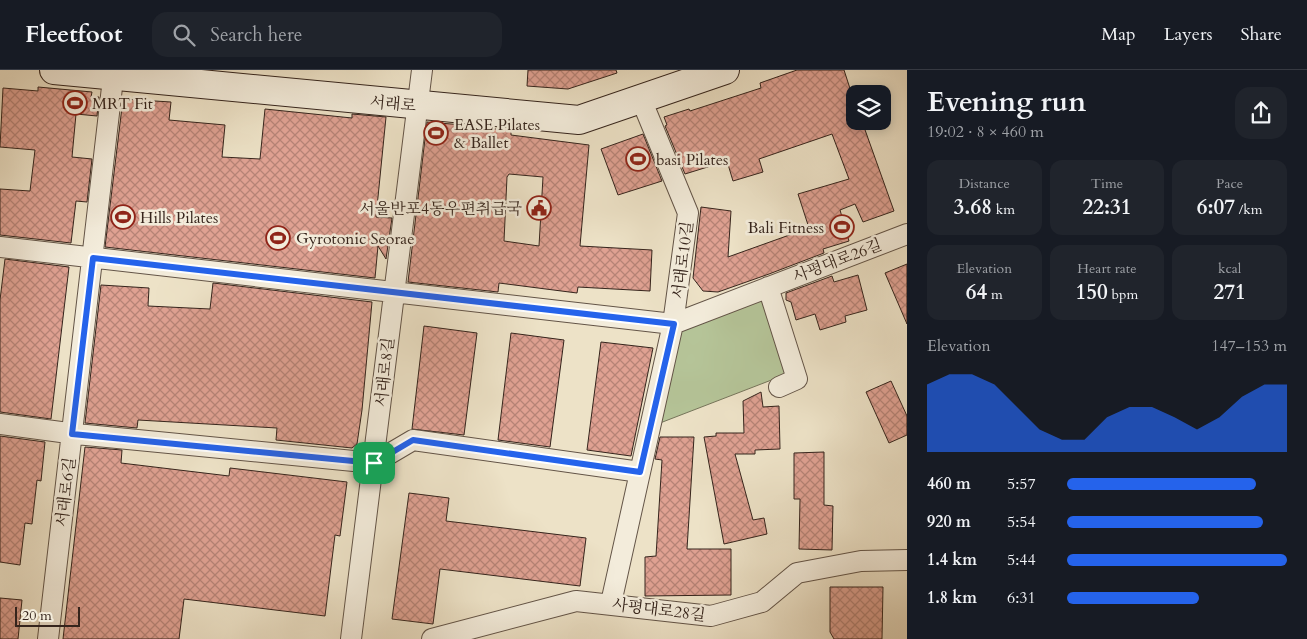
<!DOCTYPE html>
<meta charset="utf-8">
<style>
body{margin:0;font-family:Cardo,"Noto Serif KR",serif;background:#20242c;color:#f1f3f6;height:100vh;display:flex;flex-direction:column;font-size:19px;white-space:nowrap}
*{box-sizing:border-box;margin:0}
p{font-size:16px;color:#9ea1a6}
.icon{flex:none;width:28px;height:28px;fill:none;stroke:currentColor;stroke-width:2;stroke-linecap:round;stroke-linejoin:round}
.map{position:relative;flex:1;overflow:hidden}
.panel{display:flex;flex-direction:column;background:#171b24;width:400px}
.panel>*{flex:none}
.buttons{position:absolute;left:846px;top:15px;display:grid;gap:10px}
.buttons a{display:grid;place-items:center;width:45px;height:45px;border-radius:10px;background:#171b24;box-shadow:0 2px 12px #0003;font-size:25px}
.scale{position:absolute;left:15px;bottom:12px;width:65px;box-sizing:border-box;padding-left:5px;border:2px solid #35241c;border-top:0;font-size:14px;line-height:18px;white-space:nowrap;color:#35241c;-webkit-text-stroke:4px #f3ecdb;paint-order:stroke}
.pin{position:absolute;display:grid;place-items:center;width:42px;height:42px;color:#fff;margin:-21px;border-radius:10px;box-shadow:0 2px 8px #0006}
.round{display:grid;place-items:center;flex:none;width:52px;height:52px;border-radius:15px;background:#20242c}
.head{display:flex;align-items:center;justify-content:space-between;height:85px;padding:0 20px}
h1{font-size:28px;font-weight:700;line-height:38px}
.metrics{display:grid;grid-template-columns:repeat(3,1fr);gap:8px;height:85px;padding:5px 20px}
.metrics div{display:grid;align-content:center;border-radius:12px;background:#20242c;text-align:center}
.metrics b{font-size:21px;font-weight:700}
.metrics small{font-size:14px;font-weight:400}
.metrics p{font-size:14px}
.chart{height:140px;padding:10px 20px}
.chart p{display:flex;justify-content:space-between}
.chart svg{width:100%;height:90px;margin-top:5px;fill:#2563eb;opacity:.7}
ul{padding:0 20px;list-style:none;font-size:16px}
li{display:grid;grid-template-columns:80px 60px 1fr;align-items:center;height:38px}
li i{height:12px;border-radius:6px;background:#2563eb}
header{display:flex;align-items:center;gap:30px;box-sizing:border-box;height:70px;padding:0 25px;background:#171b24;border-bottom:1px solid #363941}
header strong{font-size:24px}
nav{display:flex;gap:28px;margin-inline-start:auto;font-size:18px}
.search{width:350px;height:45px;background:#20242c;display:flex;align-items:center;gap:12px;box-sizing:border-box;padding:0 18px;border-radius:15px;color:#9ea1a6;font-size:19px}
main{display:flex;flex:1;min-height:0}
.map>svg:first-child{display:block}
.green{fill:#b5c498;stroke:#75745a}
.building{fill:url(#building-cross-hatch);stroke:#35241c;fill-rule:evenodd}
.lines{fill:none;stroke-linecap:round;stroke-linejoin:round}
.street-casing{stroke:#635447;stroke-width:22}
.secondary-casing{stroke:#35241c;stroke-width:30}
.street{stroke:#f3ecdb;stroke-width:20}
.secondary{stroke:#f3ecdb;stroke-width:28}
.route-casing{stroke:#fff;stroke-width:10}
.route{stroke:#2563eb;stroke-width:6}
.labels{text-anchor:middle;stroke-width:5;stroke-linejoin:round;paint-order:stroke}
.poi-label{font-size:16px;fill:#35241c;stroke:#f3ecdb;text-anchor:start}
.street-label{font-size:16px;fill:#35241c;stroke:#f3ecdb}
</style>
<header>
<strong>Fleetfoot</strong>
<div class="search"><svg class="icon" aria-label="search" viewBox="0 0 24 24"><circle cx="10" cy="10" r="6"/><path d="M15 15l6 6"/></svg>Search here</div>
<nav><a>Map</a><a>Layers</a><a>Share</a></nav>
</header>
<main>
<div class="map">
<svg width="907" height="569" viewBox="0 0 907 569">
<defs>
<pattern id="building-cross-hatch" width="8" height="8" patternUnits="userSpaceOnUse" patternTransform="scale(1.25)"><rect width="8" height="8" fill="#dfa192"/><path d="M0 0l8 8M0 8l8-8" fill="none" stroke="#b68376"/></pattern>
</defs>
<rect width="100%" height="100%" fill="#ede2c7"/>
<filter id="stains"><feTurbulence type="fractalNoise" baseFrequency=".004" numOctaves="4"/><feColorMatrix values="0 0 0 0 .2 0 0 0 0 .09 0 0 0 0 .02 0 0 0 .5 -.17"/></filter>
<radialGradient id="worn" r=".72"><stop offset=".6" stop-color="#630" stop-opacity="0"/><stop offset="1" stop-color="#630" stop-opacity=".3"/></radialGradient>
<path class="green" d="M762,229L787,304L660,353L681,261Z"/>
<path class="building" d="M528,0H616L617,3L568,19L527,16Z
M797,0H844L855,34V51H861L864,57L894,141L863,152L855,134L840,140L849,171L823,179L824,183L769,204L718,222L703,221L693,208L701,137L731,141L728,187L809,158L798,124L849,109L832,64L759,89L763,102L733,111L727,91L685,104L665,56L667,55L664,47L689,39L690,41L761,18L760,13Z
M38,17L92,22L91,27H99L97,46L76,44L72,87L92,89L87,132L76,131L71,173L0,165V119L30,121L35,80L0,77L3,18L38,21Z
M123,29L171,32L169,50L225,55L222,87L260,89L265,39L352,48V44L386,47L376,147L392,148L386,189L378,176L375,208L105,177Z
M427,52L463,55V57L511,60V65L589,75L580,176L652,180L650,221L578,217L577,223L499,213L498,222L408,212ZM509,104L543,107L539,176L504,171L507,107Z
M643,64L662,111L618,125L601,79Z
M5,189L69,197L51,349L0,342V230Z
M907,194V254L885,203Z
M858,205L867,240L845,246L846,252L820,260L815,244L796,250L791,232L786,230V223L832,206L834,212Z
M213,213L372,232L362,340L357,374L352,378L276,370L277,358L138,350L137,358L85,353L101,215L149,218L148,236L210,239Z
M424,256L477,263L464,365L412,359Z
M511,263L564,270L550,377L498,370Z
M601,272L653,278L631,386L587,380Z
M891,311L907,346V365L889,373L866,322Z
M761,322L763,337L779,336L780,379L755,380V384H735L753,450L764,448L767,464L724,474L704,367L716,366V363H744L743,331Z
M0,366L45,372L41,411L37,410L32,454L25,453L20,495L0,492Z
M660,367H694L687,479H731V525L645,526V487L656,486L662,390L655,389Z
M85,377L122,380L121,393L229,406L230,398L347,412L340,466L335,465L325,546L184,529L179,569H63Z
M824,382V435L833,436L832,480L799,479L800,429H794V383Z
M409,423L449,428L446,451L586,468L580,516L440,499L433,554L392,549Z
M830,517H883L882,569H834L830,562Z
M0,528L22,530L18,569H0Z"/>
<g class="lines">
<g class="street-casing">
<path id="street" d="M0,177L673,254L907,164
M768,217L797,309L779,317
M0,354L76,364L374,393L413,370L640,402
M611,533L673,254L688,143L641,29
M48,569L114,0
M351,569L422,0
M432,569L576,531L711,546L762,532L797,503L861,491L907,490"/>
</g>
<g class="secondary-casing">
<path id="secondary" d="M54,0L579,50L725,0"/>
</g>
<use href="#street" class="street"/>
<use href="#secondary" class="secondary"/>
</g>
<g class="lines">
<g class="route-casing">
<path id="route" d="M93,188L674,254L640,402L413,370L374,393L72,364Z"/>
</g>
<use href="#route" class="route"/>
</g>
<defs>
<g id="stadium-ring" transform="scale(1.25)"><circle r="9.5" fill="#f3ecdb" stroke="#8f2418" stroke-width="1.5"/><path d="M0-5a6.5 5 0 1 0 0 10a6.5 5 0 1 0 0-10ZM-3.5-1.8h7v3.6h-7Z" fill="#8f2418"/></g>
<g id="civic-ring" transform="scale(1.25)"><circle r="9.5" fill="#f3ecdb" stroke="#8f2418" stroke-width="1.5"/><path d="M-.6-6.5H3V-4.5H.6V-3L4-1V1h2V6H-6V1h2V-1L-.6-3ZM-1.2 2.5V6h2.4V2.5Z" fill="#8f2418"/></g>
</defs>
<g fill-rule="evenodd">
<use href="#stadium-ring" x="75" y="33"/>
<use href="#stadium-ring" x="436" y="63"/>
<use href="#stadium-ring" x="638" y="89"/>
<use href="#civic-ring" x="539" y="138"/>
<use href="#stadium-ring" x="123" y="147"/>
<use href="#stadium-ring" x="842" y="157"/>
<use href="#stadium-ring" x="278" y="168"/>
</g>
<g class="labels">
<g class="poi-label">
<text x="92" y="39">MRT Fit</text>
<text x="454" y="60">EASE Pilates<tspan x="454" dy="18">&amp; Ballet</tspan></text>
<text x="656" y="95">basi Pilates</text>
<text x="522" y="144" text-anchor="end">서울반포4동우편취급국</text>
<text x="140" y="153">Hills Pilates</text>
<text x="824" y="163" text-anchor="end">Bali Fitness</text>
<text x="296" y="174">Gyrotonic Seorae</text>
</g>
<g class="street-label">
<text transform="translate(393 33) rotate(5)" y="6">서래로</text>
<text transform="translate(682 190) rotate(-83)" y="6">서래로10길</text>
<text transform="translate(837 190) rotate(-21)" y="6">사평대로26길</text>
<text transform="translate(384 302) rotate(-84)" y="6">서래로8길</text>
<text transform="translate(65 422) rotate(-83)" y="6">서래로6길</text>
<text transform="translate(659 539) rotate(7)" y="6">사평대로28길</text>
</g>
</g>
<rect width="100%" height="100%" filter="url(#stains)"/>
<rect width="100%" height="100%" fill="url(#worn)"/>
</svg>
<div class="buttons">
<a><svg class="icon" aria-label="layers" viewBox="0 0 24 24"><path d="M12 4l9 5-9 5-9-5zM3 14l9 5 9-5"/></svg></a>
</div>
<div class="scale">20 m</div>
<div class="pin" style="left:374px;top:393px;background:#1e9e55"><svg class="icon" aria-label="arrive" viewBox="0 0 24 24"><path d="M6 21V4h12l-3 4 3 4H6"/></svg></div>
</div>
<section class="panel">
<div class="head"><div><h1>Evening run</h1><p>19:02 · 8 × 460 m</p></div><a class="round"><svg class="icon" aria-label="share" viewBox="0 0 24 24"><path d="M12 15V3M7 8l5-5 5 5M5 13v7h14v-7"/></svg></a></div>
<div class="metrics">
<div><p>Distance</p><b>3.68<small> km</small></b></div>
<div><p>Time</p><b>22:31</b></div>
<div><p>Pace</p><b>6:07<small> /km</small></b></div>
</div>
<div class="metrics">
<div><p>Elevation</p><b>64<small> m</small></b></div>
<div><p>Heart rate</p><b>150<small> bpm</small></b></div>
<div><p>kcal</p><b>271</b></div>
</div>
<div class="chart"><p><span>Elevation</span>147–153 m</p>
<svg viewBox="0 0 160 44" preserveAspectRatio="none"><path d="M0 44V11L10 6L20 6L30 11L40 22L50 33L60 38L70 38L80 27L90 22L100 22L110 27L120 33L130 27L140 17L150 11L160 11V44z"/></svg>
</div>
<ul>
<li><b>460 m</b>5:57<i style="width:86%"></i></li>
<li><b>920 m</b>5:54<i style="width:89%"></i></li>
<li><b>1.4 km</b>5:44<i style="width:100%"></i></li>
<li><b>1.8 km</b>6:31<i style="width:60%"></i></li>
</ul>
</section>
</main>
